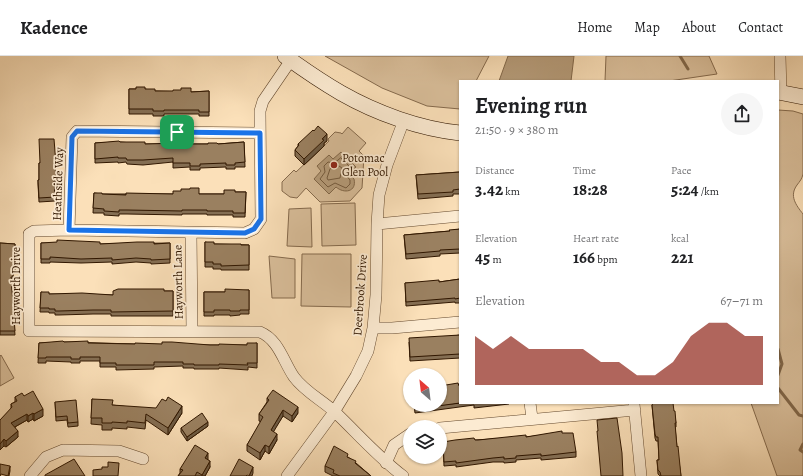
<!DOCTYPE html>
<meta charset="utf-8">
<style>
body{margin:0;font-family:Alegreya,serif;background:#f6f6f6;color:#202124;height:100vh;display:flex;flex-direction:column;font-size:15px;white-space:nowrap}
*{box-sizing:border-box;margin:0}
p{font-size:13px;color:#757577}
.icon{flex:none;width:22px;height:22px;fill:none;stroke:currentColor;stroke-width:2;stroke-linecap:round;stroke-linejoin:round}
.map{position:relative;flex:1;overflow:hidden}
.drawer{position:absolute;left:459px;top:24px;width:320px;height:324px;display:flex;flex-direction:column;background:#fff;border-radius:0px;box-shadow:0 1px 3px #0004}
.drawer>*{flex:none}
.needle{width:26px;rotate:332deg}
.controls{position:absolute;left:403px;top:312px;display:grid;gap:8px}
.controls a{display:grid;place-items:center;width:44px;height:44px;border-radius:50%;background:#fff;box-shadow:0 1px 3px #0004;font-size:20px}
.pin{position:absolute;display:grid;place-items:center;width:34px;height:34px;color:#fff;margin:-17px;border-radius:8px;box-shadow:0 2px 6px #0006}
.round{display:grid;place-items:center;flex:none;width:42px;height:42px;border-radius:21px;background:#f6f6f6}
.overview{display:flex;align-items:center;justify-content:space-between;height:68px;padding:0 16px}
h1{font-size:22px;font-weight:700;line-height:30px}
.metrics{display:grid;grid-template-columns:repeat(3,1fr);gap:6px;height:68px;padding:4px 16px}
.metrics div{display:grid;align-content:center}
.metrics b{font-size:17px;font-weight:700}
.metrics small{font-size:11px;font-weight:400}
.metrics p{font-size:11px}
.chart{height:112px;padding:8px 16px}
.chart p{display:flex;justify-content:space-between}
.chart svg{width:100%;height:72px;margin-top:4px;fill:#8f2418;opacity:.7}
header{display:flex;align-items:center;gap:24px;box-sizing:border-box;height:56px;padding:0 20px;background:#fff;border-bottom:1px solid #e0e0e0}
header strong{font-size:19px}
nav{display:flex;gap:22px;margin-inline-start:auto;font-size:14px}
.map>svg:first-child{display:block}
.green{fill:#d9be9a;stroke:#856a4d}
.water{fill:#b69c7a;stroke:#816749}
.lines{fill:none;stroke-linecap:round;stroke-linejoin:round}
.shore{stroke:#745a3d;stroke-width:1}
.stream{stroke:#816749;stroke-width:3}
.street-casing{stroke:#64492e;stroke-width:12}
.secondary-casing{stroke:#311700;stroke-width:16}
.street{stroke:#fcebd2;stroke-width:11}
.secondary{stroke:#fcebd2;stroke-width:15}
.wall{fill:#846e53;stroke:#311700}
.shaded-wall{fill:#6c5a43;stroke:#311700}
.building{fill:#9a8060;stroke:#311700}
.route-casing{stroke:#fff;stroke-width:8}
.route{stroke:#1a73e8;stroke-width:5}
.poi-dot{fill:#8f2418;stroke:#fcebd2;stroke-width:1.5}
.labels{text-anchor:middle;stroke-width:3.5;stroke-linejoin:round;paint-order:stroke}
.poi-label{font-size:12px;fill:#311700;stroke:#fcebd2;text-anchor:start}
.street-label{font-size:12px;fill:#311700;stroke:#fcebd2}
</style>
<header>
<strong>Kadence</strong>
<nav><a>Home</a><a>Map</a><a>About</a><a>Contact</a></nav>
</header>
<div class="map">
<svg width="803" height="420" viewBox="0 0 803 420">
<rect width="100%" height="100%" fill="#fbe0b9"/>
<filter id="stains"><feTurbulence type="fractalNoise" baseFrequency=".005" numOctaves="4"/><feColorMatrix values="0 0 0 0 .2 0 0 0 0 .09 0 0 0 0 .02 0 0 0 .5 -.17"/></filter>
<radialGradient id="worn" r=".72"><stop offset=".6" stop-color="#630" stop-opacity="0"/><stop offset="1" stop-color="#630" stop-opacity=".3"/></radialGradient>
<path class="green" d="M325,0H489L476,25H460V53L427,50L382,32Z
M606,0H709L717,18L669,25H605Z
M778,54L793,55L803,58V118C802,123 800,125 797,129C789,140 796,149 803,158V420H777L751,347H778Z
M348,71L366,87L359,95L364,100L362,132L350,145L320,146L306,132L297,142L290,141L282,135V126L294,114L296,116L329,85L328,83L335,76L341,77L342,78Z
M355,147L356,189L322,190L321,148Z
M311,152L312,191L287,190L289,153Z
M302,198H351V251L301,250Z
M269,200L295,203V242H272Z
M1,299L14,322L0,330V300Z"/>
<path class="water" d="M508,0H574L571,25H499Z
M341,96L356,111L349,118L354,123C357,136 344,138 336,131L329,138L314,123L321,115L317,110L329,99L333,103Z"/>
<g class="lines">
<path class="shore" d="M341,102L349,110L345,118L350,124V128L346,132L335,127L328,131L320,123L325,116L324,110L328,106L334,107Z
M339,110L342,112L340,122L328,124L327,122L330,113Z"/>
<path class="stream" d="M680,0L688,13
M778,293L782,308L778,319
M778,332L799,359L803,360
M803,388L800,394L803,396"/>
<g class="street-casing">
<path id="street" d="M780,0L781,37
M291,4L263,45L260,55L261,163L254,173L245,177L69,174L34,175L29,178V275L260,276C279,284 283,305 294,321C305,336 322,344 336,357C358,378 378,401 403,420
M377,168L460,160
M69,174L72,81L77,75L260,77
M191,177L192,275
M373,272H392L460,266
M530,347L532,362
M634,348L641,420
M440,372L635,354
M386,407L394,389L410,378
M30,420L46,401L63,394L119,395L143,403
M287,420L334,356L356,320L368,295L373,272L376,239L377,168L379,139L387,109L404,64"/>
</g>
<g class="secondary-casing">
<path id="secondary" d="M285,0C303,13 322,26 341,37C376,57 420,73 460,77
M778,36L803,41"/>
</g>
<use href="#street" class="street"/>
<use href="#secondary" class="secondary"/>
</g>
<path class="wall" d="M129,33H145L155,35L191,36L209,35V60H199V58H164V60H153V58H129Z
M327,85L324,87V90L304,109L295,100V94L298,90V88Z
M120,86L145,88H218L244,86L245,111H235V113H226V111L200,112V114H190V111L173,112V106L143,109L127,108L126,106L118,107V106L95,107V87Z
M39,107L56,108V112H55L56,129H54L55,145L39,146L38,128V124H39Z
M460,116V138H453V140L418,143L416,119Z
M235,136H246L245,161H233V159H207V158H182V159L127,158H119V160L104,159V157H93L94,137L102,138H224Z
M460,173V197L440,198V200L406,203L404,179L450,175Z
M205,186L214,188L249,189V214H221V213H213V211H205Z
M0,187L15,188V217H13V225H11L15,279H0Z
M41,187L100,188L170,187V207L151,208V207L136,206L112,208V206L81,207L50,206V207H41Z
M460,223V247H455V246L406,250L405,227L439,226Z
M249,234V258H240V259L230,260V259H214V260H204V236H225Z
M164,235H173V260H111V258H93L59,259H55V257H49V256H40L41,236L49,238L113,239Z
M460,279V302L410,305L409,286Z
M64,286L135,288L210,289H247L257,287V312L248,311V314L219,312V313H194V312H183V310L154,311V313L116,314V311H100V305H80V307H71V306L46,305V307H38L39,287Z
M24,340L43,360L34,365L33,363L28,366L27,364L15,371L18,381L6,391L4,390L0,394V364L11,353V348L15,346V341Z
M267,342L298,357L292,366L283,360L273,375L277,384L269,398L265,395L260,404L247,395V389L261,366L259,365V358L267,346Z
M92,343L112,349L182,357L168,379L146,364L145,373L127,371V373L112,372V374H102V369L91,368Z
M55,346L78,366V370L68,371L67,364L56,365Z
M460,347H509V348L474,352V349L415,357L414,349H440Z
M652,349L674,355L676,367V371H675L677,391L681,420H660L658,418L657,404H659L658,385H656L655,382Z
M208,370L187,385L181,376V372Z
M562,377L576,396V401L541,404V402L516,404V406L504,407V406H493L456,411V409L444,410L443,386L526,381Z
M348,401L356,407L371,420H333L325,416V410Z
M208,404L210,411L205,420H178L180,417V413Z"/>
<path class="shaded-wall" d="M327,78V85L324,87V90L304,109V103Z
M182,350V357L168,379V372Z
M298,351V357L292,366V360Z
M43,353V360L34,365V358Z
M283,354V360L271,380V374Z
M33,357V363L28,366V360Z
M27,358V364L11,373V367Z
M208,366V370L187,385V381Z
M18,375V381L6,391V385Z
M277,378V384L269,398V391Z
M4,383V390L0,394V388Z
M265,389V395L260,404V397Z
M208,397V404L205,402Z
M210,405V411L205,420H202V419Z
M10,410V415L9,420H8Z
M253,411V417L252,420H249Z"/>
<path class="building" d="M136,31H145V33H155V35H173V34H181V32H191V36L209,35V56H199V54H164V55H153V53H129V33H136Z
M318,70L327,78L322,83L324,84L304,103L295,94L299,89L298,88L313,74L314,75Z
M39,83H54L56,108H55L56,125H54L55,141L39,142L38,124H39V107H40Z
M119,85L120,86H145V88L181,87L182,88H208V87H217L218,88L244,86L245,106L235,107V109H226V107L200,108V110H190V107H173V102L143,104H127L126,102H118V101L95,103V87Z
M460,116V133L453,134V136L418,138L416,119Z
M190,132H199V138H224V134H235V136H246L245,157H233V155H207V154H182V155L127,154H119V156L104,155V153L93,152L94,137H102V138L126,139V137L173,138V135H181V133H190Z
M460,173V193L440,194V195L406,198L404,179L450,175L449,174Z
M57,184L100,186V188L137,186H154V188L170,187V203L151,204V203L136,202L112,204V202L81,203L50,201V203H41V187L57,186Z
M205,186H214V188H241V189H249V209L221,210V208H213V206H205Z
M0,187L15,188V213H13V221H11L15,275H0Z
M460,223V242L455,243V242L406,246L405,227L439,224V226Z
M118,233H164V235H173V255L111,256V254H93L59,255H55V253H49V252H40L41,236H49V238L82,237L113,239V235Z
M225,233L249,234V254H240V255H230V254H214V256H204V236H225Z
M460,279V298L410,301L409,282Z
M63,285L64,286L88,285V287L135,288V287L162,288V286H172L210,289H219V288L247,289V287H257V307H247L248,309L219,308V309H194V308H183V306H154V309H116V307H100V301H80V303H71V301H46V302H38L39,287Z
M458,327L459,330H460V347L415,353V349H440V330Z
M273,334L298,351L292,360L283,354L271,374L277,378L269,391L265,389L260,397L247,389L263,361L259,358L269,344L267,342Z
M33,335L43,353L34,358L33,357L28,360L27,358L11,367L18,375L6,385L4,383L0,388V364L12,351L11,348L17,345L15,341L22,337L24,340Z
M168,341L182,350L168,372L146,358L145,367L127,365V367L112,366V367H102V362H91L92,343L113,344L112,349L156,352L162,343L166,345Z
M76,344L78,366L68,367L67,360L56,361L55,346Z
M653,347H673L674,355H675L676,367H675L677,391L678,390L681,420H661L660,416L658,414L657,404H659L658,381H656L655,378L652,349Z
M202,357L208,366L187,381L181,372Z
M617,362L622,397L623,420H601L597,375H598L597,364Z
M562,375V377H573L576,396L541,400V398L516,400V402L504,403V401L493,402L456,407V405L444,406L443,386L455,384L474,382L475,384H478L526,379V381Z
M195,389L208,397L205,402L210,405L202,419L197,416L195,420H178L183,414L180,413Z
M334,390L348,398L347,401L356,405L355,407L371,420H340L333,417L334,414L325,410Z
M74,403L85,420H45V419Z
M239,403L253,411L249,420L247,419L246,420H230Z
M108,406L119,407L118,420H93V414L102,413V411H108Z
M0,408L10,410L8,420L1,418L0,420Z"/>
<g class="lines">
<g class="route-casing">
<path id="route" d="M77,75L260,77L261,163L254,173L245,177L69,174L72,81Z"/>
</g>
<use href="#route" class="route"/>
</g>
<circle class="poi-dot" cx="334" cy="109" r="4"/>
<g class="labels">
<g class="poi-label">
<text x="342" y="106">Potomac<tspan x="342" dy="14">Glen Pool</tspan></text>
</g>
<g class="street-label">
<text transform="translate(58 128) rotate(-88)" y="4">Heathside Way</text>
<text transform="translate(178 226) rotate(-91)" y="4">Hayworth Lane</text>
<text transform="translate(16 230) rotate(-90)" y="4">Hayworth Drive</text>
<text transform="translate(360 239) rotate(-86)" y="4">Deerbrook Drive</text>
</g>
</g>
<rect width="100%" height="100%" filter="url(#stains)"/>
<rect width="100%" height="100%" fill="url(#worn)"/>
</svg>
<div class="controls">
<a><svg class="needle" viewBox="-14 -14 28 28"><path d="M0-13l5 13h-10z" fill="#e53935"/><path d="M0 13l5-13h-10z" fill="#757577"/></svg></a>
<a><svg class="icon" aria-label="layers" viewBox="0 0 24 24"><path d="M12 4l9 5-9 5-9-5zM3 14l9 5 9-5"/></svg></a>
</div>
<div class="pin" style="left:177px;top:76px;background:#1e9e55"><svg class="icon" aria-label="arrive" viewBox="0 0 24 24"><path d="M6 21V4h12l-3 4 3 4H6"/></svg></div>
<section class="drawer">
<div class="overview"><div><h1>Evening run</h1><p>21:50 · 9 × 380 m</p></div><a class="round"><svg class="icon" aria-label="share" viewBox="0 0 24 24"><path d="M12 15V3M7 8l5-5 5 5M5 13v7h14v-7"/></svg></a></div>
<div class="metrics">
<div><p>Distance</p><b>3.42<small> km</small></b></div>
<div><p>Time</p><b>18:28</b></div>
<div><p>Pace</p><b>5:24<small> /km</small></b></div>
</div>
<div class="metrics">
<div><p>Elevation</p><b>45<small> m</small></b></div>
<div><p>Heart rate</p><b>166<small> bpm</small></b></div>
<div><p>kcal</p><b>221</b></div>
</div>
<div class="chart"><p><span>Elevation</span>67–71 m</p>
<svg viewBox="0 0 160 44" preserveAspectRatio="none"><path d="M0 44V14L10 22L20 14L30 22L40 22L50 22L60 22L70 30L80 30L90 38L100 38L110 30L120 14L130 6L140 6L150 14L160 14V44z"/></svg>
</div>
</section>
</div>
